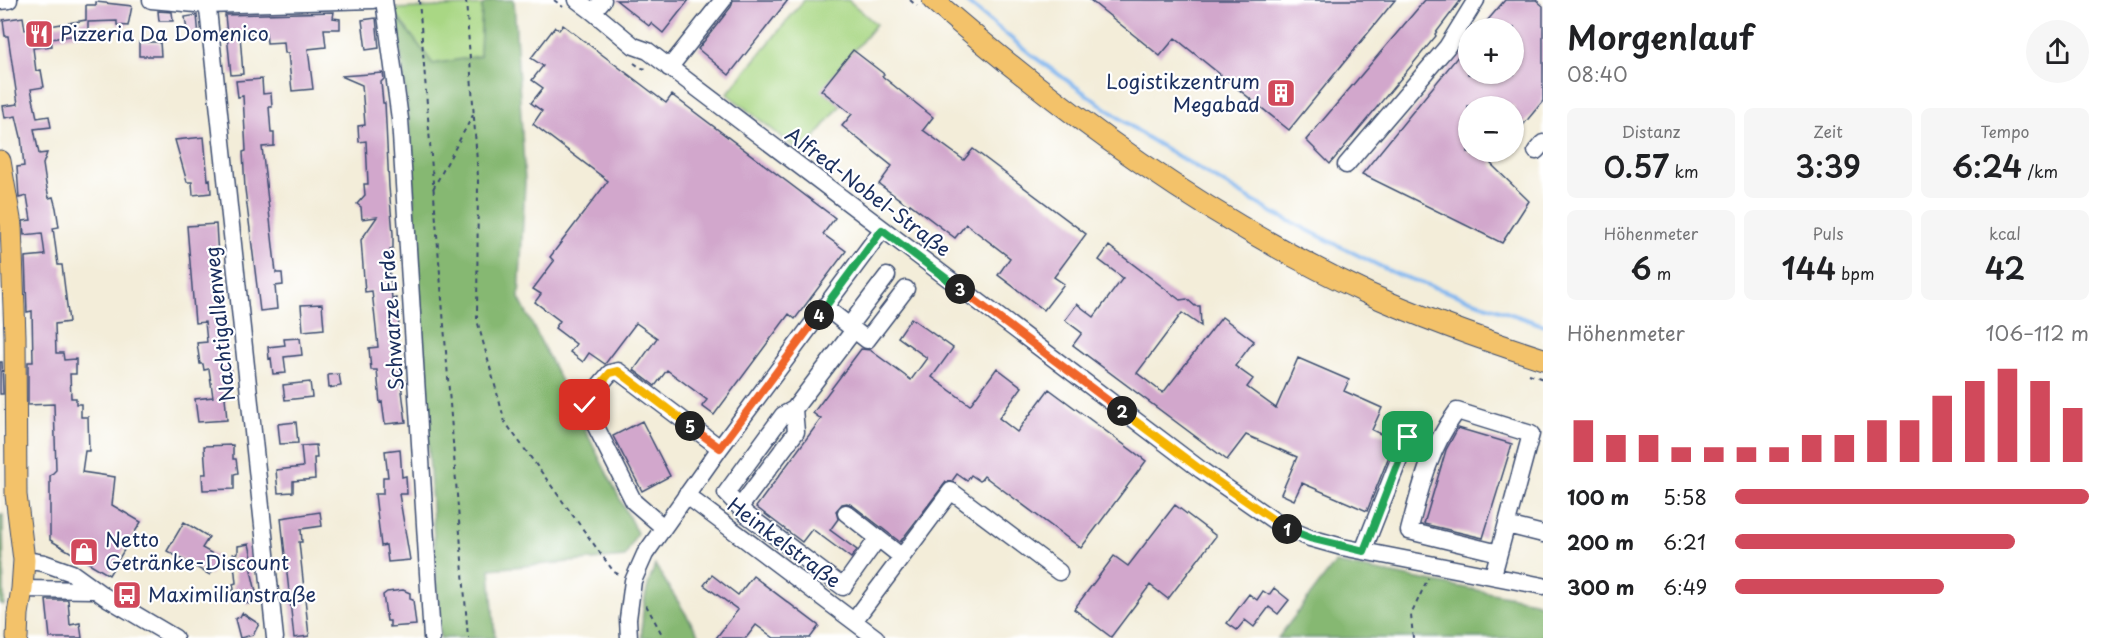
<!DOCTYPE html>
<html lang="de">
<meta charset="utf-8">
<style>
body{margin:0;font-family:"Playpen Sans",sans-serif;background:#f6f6f6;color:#202124;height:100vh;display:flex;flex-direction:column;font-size:22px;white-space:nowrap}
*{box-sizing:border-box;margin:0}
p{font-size:20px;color:#757577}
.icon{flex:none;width:33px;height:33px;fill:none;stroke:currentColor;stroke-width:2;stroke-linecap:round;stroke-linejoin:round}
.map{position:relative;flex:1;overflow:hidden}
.details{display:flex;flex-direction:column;background:#fff;width:570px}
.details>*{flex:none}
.fabs{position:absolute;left:1458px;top:18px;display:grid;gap:12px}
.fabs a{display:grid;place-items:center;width:66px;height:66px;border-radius:50%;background:#fff;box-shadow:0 2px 4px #0004;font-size:30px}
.pin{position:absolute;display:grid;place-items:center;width:51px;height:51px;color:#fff;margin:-26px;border-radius:12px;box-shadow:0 3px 9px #0006}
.km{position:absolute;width:30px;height:30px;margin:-15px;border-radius:50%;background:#222;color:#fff;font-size:16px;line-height:30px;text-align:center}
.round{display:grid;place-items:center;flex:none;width:63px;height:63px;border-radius:32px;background:#f6f6f6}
.headline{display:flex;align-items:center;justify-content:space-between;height:102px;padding:0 24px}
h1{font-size:33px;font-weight:600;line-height:45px}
.stats{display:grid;grid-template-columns:repeat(3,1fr);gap:9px;height:102px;padding:6px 24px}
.stats div{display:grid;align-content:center;border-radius:9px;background:#f6f6f6;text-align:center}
.stats b{font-size:30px;font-weight:600}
.stats small{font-size:16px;font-weight:400}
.stats p{font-size:16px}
.chart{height:168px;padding:12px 24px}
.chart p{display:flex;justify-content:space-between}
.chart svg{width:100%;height:108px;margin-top:6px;stroke:#d1495b;stroke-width:6}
ul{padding:0 24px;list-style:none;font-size:20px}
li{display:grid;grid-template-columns:96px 72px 1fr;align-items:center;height:45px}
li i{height:15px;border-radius:8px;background:#d1495b}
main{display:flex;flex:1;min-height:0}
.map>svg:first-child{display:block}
.green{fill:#a9d784;stroke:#628371;stroke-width:1.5}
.forest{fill:#86b872;stroke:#507468;stroke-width:1.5}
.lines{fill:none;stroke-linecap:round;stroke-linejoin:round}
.stream{stroke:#80b6ef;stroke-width:4}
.building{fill:#d2a7cc}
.minor-casing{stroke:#3b4c70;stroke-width:19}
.major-casing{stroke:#3b4c70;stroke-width:23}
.path{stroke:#3b4c70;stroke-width:2;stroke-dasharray:4.5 4.5;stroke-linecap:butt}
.minor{stroke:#fff;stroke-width:16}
.major{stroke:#f3c26a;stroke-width:21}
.split-1-casing{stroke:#fff;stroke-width:12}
.split-2-casing{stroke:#fff;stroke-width:12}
.split-3-casing{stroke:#fff;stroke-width:12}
.split-4-casing{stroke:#fff;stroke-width:12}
.split-5-casing{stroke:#fff;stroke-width:12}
.split-6-casing{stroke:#fff;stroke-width:12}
.split-1{stroke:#22a559;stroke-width:8}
.split-2{stroke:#f5b400;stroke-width:8}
.split-3{stroke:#f0652b;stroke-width:8}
.split-4{stroke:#22a559;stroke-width:8}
.split-5{stroke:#f0652b;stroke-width:8}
.split-6{stroke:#f5b400;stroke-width:8}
.labels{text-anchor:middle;stroke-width:4.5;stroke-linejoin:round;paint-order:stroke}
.poi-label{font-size:20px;fill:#1b2f5e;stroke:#fff;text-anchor:start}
.street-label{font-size:20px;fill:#1b2f5e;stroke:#fff}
</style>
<main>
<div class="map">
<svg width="1543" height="638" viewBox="0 0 1543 638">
<rect width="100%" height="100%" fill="#fff"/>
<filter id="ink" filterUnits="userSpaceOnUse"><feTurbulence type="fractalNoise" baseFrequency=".0167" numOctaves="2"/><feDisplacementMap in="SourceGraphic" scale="12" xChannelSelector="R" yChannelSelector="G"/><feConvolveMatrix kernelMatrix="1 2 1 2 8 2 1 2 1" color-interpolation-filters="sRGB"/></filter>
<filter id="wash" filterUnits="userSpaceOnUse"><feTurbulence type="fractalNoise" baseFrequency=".008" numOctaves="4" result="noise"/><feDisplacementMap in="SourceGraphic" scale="24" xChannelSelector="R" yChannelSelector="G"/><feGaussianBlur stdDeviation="1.35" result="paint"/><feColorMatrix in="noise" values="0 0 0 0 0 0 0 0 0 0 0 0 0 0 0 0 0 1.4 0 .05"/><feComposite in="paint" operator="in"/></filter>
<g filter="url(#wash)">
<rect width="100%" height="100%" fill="#f3edd9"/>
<path class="green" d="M804,0H848L876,24L822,90L841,105L802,153L727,94Z
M482,5L480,56L433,64L396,15L395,9Z"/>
<path class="forest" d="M492,0H514L525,182L519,298L637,533L625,557L490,569L495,638H440L409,122L396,15L433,64L480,56L482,5Z
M0,515H3L4,605L0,604Z
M1335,563L1528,600L1543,605V638H1278Z
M655,565L701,638H642C641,612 645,589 655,565Z"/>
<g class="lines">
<path class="stream" d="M964,0L1033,56L1146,137L1273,213L1396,274L1543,325"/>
</g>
<g id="blocks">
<path class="building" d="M616,0H689L663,33L651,23L649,26Z
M733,0H788L729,75L698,49L731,7Z
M1090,0H1395L1289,130L1175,38L1160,56Z
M1425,0H1461L1435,34L1436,36L1330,164L1306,140Z
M1505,0H1536L1543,6V101L1514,136V106H1468V152H1501L1491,164L1529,201L1502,243L1362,174L1468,44V74H1514V28H1481Z
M96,2L132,6L128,26L117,25V21L88,22V33L51,39L52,46L33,48L36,71L41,70L44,87L31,89L37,118L49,116L51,127L34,129L39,154L47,153L43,164L46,184L49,198L53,197L56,208L59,227L53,228L58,265H62L69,322L55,324L56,353H63L64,360L76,359V374H70L71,398H76V404H81V417H88L89,451H85L82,472L115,477L112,505L141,522L109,575L50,540V476L56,470L54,404L28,405V362H33L32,311L27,312L25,257L45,255L42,233L24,235L23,221L31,220L27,196L19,198L17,167L24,166L21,137L16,116L5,118L3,106L18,104L8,36H5L3,20L23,17L25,30L86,20V5H96Z
M158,11L172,12L173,21H159Z
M334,12L333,18L340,19V29H324L326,47L308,49L313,89L292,91L288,53H285L284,42L267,43L266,33L240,35L243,74L231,75L225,15Z
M197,15L199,36L188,38L185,17Z
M376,18L379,48L366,50L362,20Z
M563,25L666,103L672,95L835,218L823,234L846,251L795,319L789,314L714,415L702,406L707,400L667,370L655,386L634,370L657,338L636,323L605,364L589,353L583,362L570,352L576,344L555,328L560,321L535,302L541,294L533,289L554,261L550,257L608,181L533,124L542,111L531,103L543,88L532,80L543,66L531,58L555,27L559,30Z
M139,42H160L161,56H139Z
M853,50L884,74L882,76L933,117L923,130L964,160L973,149L1086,234L1054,277L1064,284L1044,310L998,275L1010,258L966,224L955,238L910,204L909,206L879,184L892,166L842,126L852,114L821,90Z
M383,73L384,79L381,82L383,103H385L389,187L393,234V248L390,249L391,255H388L392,299L396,298L399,327H394L395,337L406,422L385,424L382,402L380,403L377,370H371L369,348L378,347L372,291L365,292L361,240L377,217L362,219L361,207L357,204L365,195L364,184H368L366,141L359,142L358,126L365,125L363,98L362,85L341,76Z
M262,79L263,94L271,93L272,107H269L271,133H274V146L262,147L276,273H282L283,285L275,286L277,309L260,311L245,189L243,152L246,151L243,96L238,97L236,81Z
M204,137L208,180L210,179L211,193L193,195L192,182H187L175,140Z
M216,224L219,273L232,383H227L228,396L225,397L227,420L198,422L195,399L213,397L209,369L204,370L203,364H200L197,343L207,342L205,322L195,323L187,226Z
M1109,246L1180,300L1187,299L1195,306H1200L1201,326L1182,313L1137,373L1163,393L1222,317L1254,341L1235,366L1253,379L1247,387L1276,408L1298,358L1349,380L1344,391L1382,408L1372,430L1395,441L1367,511L1302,483L1294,500L1281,494L1297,457L1246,435L1227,460L1073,345L1082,333L1065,320L1077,304L1094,317L1123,278L1099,260Z
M322,304L324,329L303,331L301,305Z
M911,318L953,348L932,377L970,405L997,368L1022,387L999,418L1017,432L1049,389L1146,461L1081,548L984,476L980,481L971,475L967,481L957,474L952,481L946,482L900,542L852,505L847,503L842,504L836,511L838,519L830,530L857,550L851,558L812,529L802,542L756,507L821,419L813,413L861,349L870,350L911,380L927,358L898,337Z
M300,338L302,355L284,357L286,373L273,374L271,358L269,359L268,347L285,345L284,339Z
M0,362H2L3,394H0Z
M339,374L341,386L329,388L328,375Z
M310,382L312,397L285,400L283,385Z
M642,421L670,476L642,491L613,436Z
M296,422L298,443L280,444L278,424Z
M1458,428L1512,444L1483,538L1424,524L1446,450Z
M233,445V459H236L238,473L234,474V489L203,490L202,474H206L204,446Z
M316,445L317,458H314L315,479L293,481V492L278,493L276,470L303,467L301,446Z
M400,449L402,477L406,476L407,494H399L410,560L388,562L386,545L381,546L375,494H383V477H388L385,451Z
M1175,505L1216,536L1168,599L1150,585L1111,637L1074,609L1114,556L1128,566Z
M320,512L322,526L301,529L302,542H299L309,636L294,638L281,518Z
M184,522L209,537L202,548L220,558L210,575L167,551Z
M249,544L254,566H250L256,592L249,604L231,594L234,589L233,584L236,583L233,554L238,553V546Z
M712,575L738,595L753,576L819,626L810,638H774L756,625L746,638H716L738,610L704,585Z
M1274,588L1289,600L1278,614L1269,607L1254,627L1245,620L1237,630L1227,623L1249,594L1257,600L1263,591L1269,595Z
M403,590L410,593V599L413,600L416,625L390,627V621H387L383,595L387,592Z
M46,600H68L70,625L80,623L82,638H50Z
M242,613L259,624L253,635L240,638L235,619L240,617Z"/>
</g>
</g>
<g filter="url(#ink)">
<use href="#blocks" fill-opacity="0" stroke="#3b4c70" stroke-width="1.5"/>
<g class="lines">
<g class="minor-casing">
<path id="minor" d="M151,0L207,5L373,0
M207,0L275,638
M384,0L400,119L432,638
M577,0L593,12
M603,0L593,12L634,46L648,51L1201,470L1283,527L1310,538L1342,547L1543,586
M0,1L9,0
M669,68L723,0
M1536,151L1543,143
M1346,165L1447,47L1476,0
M825,307L867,340L906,289
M849,326L887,276
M854,330L794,409L783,415L726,493L747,515L843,587L878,538
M686,495L876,638
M740,507L796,432L794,409
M846,513L902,557
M1507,525L1543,534
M663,527L634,502L587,409L585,405L587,400L610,373L618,371L720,448
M1363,551L1408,437
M24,560L44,563L72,573L104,596L175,638
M1493,575L1531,434L1457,411C1430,447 1420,489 1409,531L1499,553
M22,589L94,590
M854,621L951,491L1059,572
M629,638L628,619L633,581L645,554L720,448L882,230"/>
</g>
<g class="major-casing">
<path id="major" d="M933,0C1065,115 1209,220 1369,294C1425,319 1484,340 1543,359
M0,161L11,225L15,336L16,495L24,560L22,589L18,614L17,638"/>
</g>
<path class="path" d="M419,0L468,638
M466,0L478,177L477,320L505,422L614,572L620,575
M554,0L563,7
M910,0L917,6
M634,63L641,68L647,69
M433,189L473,115
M1529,374L1543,379
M646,605L664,638
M1413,638L1411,615L1428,578"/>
<use href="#minor" class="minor"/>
<use href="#major" class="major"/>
</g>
</g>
<g class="lines" filter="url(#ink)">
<g class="split-1-casing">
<path id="split-1" d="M1287,529L1310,538L1364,551L1408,437"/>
</g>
<g class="split-2-casing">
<path id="split-2" d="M1122,411L1201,470L1287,529"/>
</g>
<g class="split-3-casing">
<path id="split-3" d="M960,289L1122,411"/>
</g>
<g class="split-4-casing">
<path id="split-4" d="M819,315L882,230L960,289"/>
</g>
<g class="split-5-casing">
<path id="split-5" d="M690,426L720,448L819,315"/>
</g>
<g class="split-6-casing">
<path id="split-6" d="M585,405L587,400L610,373L618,371L690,426"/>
</g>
<use href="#split-1" class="split-1"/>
<use href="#split-2" class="split-2"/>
<use href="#split-3" class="split-3"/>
<use href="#split-4" class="split-4"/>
<use href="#split-5" class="split-5"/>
<use href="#split-6" class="split-6"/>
</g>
<defs>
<g id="restaurant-square" transform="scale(1.5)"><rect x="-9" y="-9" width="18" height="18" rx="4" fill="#d1495b" stroke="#fff"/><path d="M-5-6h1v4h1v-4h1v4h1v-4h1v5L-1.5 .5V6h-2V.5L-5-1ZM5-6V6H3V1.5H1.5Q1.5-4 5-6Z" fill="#fff"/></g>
<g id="building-square" transform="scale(1.5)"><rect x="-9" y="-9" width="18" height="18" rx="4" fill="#d1495b" stroke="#fff"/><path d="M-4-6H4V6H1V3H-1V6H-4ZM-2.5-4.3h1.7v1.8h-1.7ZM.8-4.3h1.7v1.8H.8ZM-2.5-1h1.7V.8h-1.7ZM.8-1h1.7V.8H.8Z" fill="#fff"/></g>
<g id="shop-square" transform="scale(1.5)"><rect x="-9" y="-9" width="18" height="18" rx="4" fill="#d1495b" stroke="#fff"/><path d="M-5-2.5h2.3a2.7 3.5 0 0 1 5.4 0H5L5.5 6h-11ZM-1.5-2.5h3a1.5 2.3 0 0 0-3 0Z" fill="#fff"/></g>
<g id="bus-square" transform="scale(1.5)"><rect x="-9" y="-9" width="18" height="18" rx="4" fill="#d1495b" stroke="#fff"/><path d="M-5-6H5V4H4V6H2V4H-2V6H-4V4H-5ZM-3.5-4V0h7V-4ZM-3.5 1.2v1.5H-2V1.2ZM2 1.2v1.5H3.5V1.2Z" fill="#fff"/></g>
</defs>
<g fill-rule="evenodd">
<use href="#restaurant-square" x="39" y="34"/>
<use href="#building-square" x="1281" y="93"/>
<use href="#shop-square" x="84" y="552"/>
<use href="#bus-square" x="127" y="595"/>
</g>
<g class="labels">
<g class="poi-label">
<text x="60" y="41">Pizzeria Da Domenico</text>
<text x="1260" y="89" text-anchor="end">Logistikzentrum<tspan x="1260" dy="23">Megabad</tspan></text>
<text x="105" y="547">Netto<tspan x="105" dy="23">Getränke-Discount</tspan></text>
<text x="148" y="602">Maximilianstraße</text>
</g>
<g class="street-label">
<text transform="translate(868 192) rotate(37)" y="7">Alfred-Nobel-Straße</text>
<text transform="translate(392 320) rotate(-94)" y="7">Schwarze Erde</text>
<text transform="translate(220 324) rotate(-96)" y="7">Nachtigallenweg</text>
<text transform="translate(784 543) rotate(37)" y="7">Heinkelstraße</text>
</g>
</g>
</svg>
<div class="fabs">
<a>+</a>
<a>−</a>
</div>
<div class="pin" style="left:1408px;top:437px;background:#1e9e55"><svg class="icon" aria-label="arrive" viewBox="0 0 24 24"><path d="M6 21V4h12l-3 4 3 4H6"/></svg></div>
<div class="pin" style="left:585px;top:405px;background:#d93025"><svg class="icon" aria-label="check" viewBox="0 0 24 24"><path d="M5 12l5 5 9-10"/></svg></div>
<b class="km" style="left:1287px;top:529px">1</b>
<b class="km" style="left:1122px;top:411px">2</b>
<b class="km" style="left:960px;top:289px">3</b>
<b class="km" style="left:819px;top:315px">4</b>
<b class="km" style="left:690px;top:426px">5</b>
</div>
<section class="details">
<div class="headline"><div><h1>Morgenlauf</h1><p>08:40</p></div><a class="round"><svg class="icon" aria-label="share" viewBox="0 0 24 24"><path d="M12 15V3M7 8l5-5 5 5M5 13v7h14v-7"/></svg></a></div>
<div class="stats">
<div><p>Distanz</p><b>0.57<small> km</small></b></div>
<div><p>Zeit</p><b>3:39</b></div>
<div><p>Tempo</p><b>6:24<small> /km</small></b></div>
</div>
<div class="stats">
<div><p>Höhenmeter</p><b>6<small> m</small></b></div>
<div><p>Puls</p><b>144<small> bpm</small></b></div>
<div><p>kcal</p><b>42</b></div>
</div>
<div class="chart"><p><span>Höhenmeter</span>106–112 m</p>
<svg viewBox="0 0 160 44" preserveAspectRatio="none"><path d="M5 44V27M15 44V33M25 44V33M35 44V38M45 44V38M55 44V38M65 44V38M75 44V33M85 44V33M95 44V27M105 44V27M115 44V17M125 44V11M135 44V6M145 44V11M155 44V22"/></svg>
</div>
<ul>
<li><b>100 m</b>5:58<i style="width:100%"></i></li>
<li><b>200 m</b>6:21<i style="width:79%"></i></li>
<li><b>300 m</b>6:49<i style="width:59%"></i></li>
</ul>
</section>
</main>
